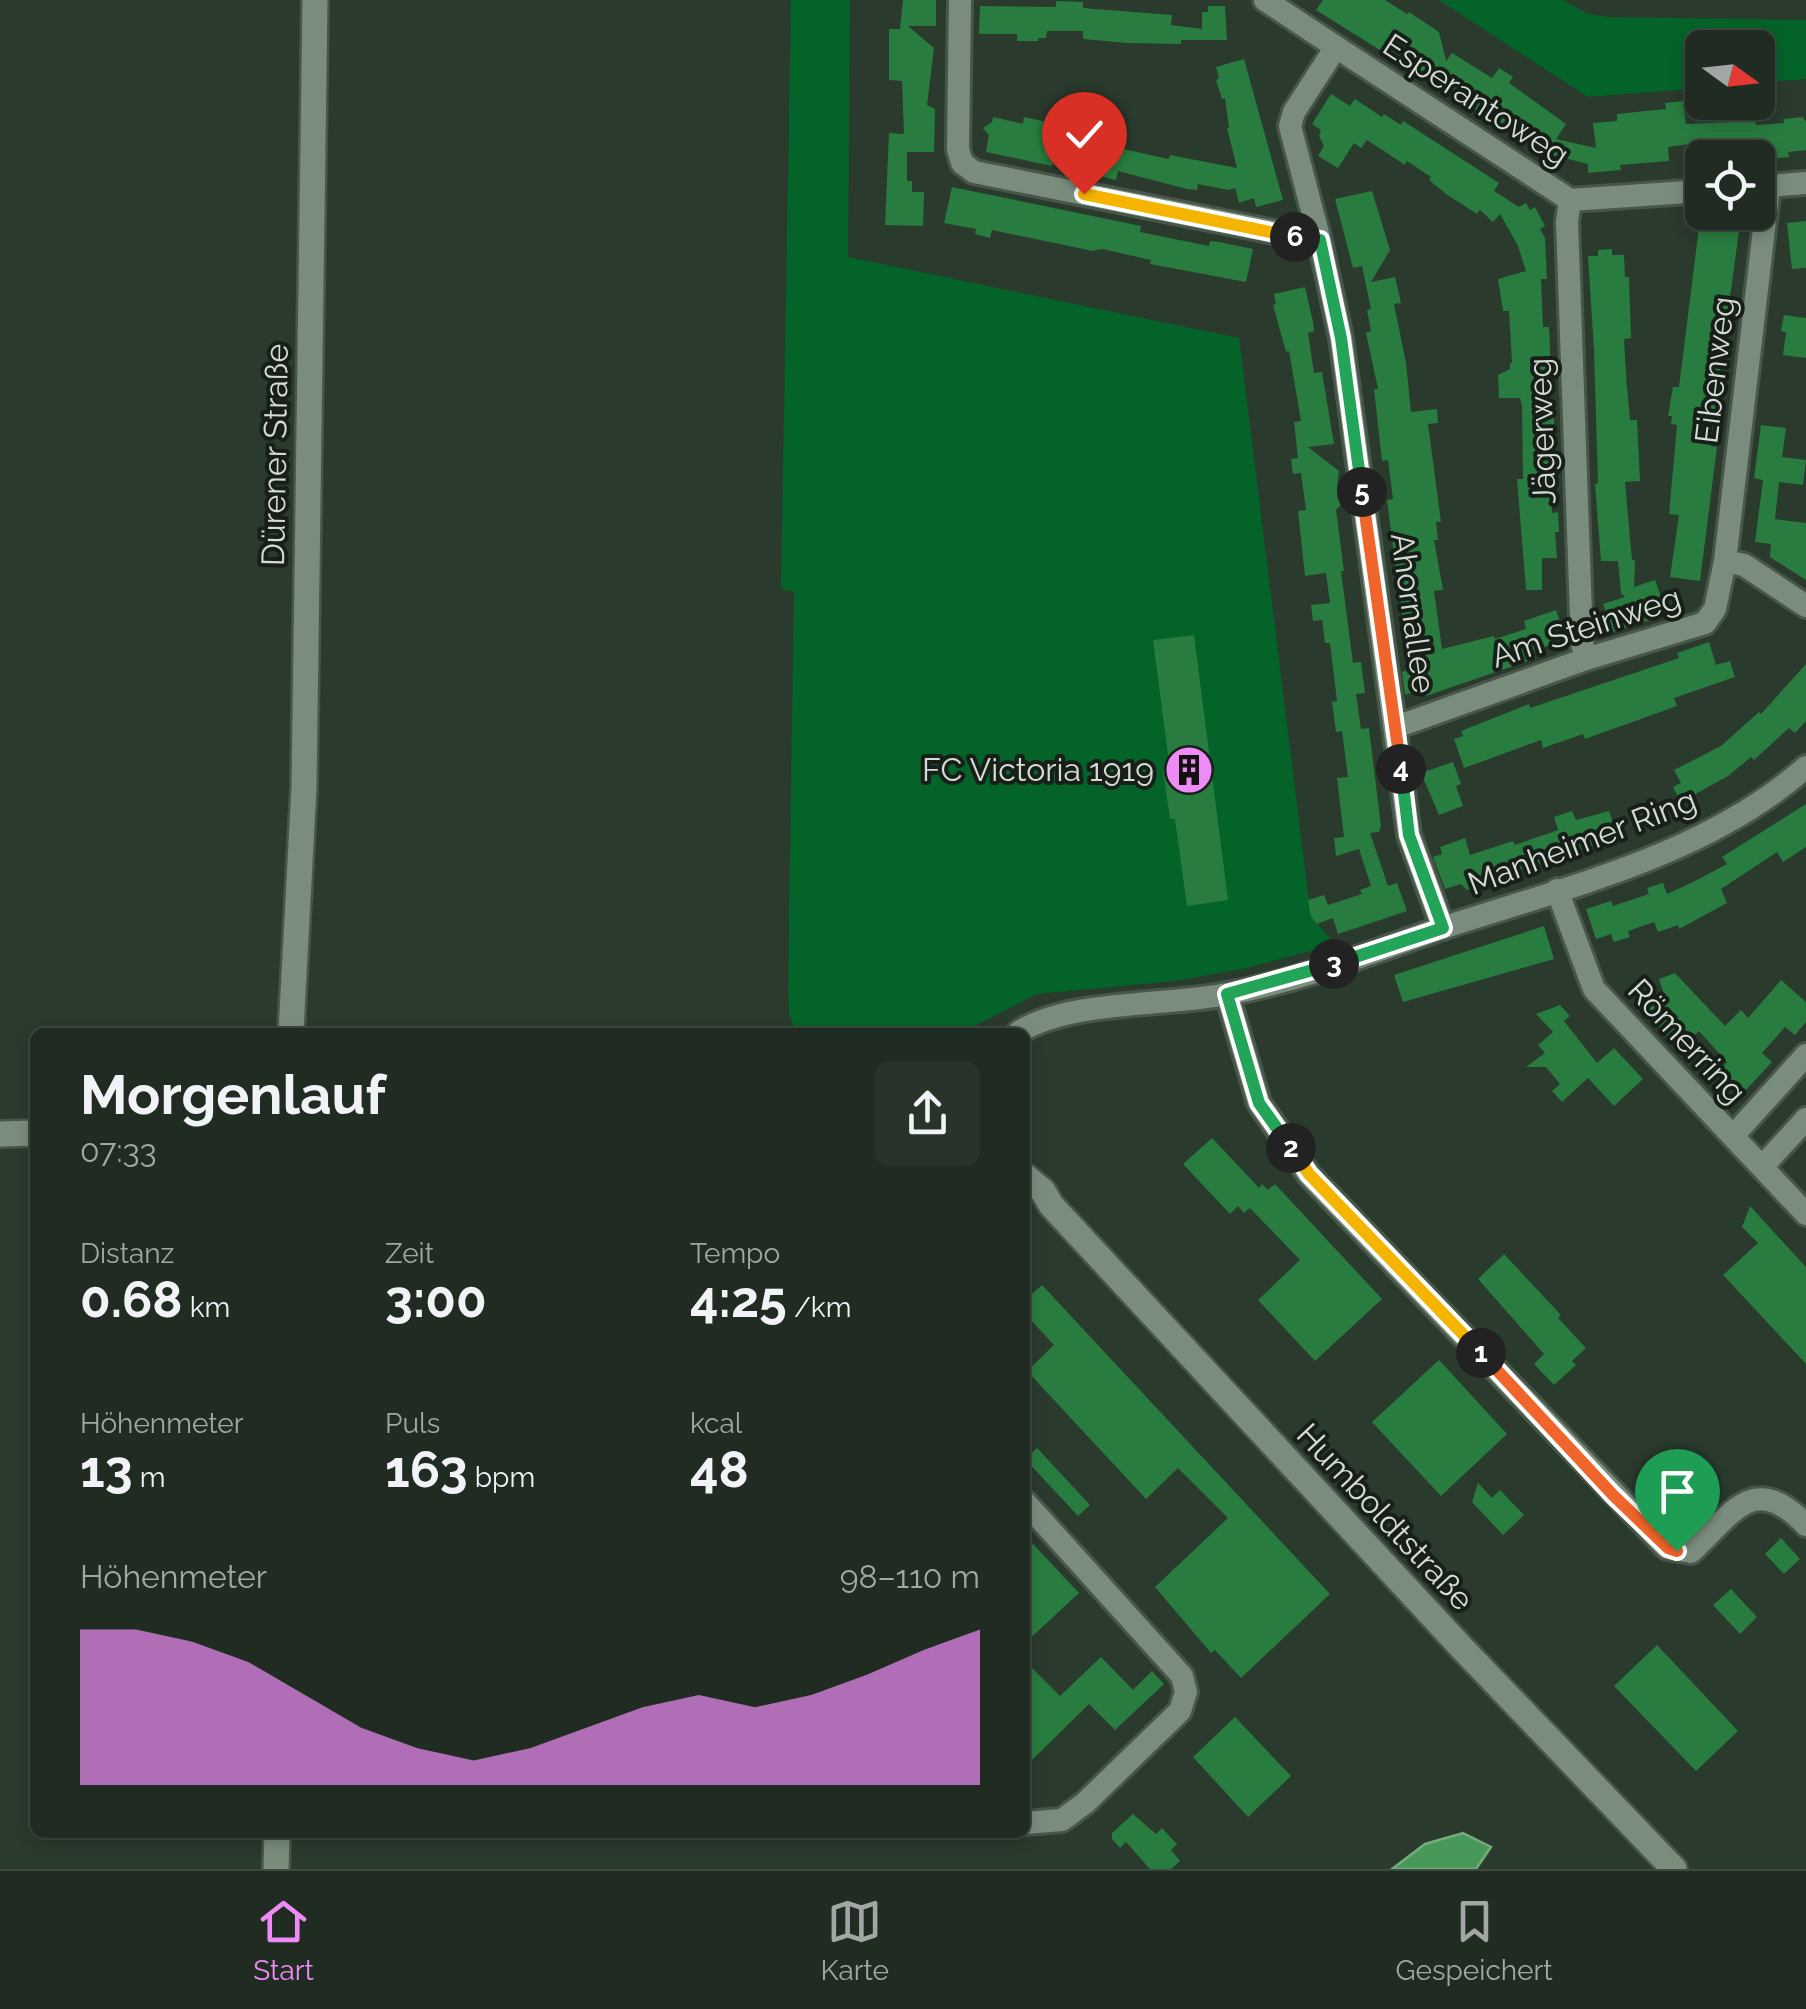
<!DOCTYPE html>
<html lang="de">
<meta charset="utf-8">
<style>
body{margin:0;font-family:Raleway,sans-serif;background:#28342a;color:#f1f3f6;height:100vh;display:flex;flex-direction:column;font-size:38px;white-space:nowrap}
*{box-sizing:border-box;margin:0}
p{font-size:32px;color:#a2a7a5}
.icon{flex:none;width:55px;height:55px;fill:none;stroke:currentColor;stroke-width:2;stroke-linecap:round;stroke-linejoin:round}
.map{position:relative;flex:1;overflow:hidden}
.details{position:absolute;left:30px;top:1028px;width:1000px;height:810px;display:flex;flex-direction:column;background:#202c22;border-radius:15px;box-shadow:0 5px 15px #0003,0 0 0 2px #3d4840}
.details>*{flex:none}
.needle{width:65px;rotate:105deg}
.controls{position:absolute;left:1685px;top:30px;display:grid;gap:20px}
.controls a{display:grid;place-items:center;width:90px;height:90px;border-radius:15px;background:#202c22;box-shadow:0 5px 15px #0003,0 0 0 2px #3d4840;font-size:50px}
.pin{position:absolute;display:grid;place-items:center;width:85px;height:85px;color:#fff;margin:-102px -42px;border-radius:50% 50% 50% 0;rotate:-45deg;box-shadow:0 0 10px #0007}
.pin .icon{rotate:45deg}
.km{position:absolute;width:50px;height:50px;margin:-25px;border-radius:50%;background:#222;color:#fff;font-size:28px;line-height:50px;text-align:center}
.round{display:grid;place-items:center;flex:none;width:105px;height:105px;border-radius:15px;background:#28342a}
.overview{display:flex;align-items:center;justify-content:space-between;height:170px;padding:0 50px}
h1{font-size:55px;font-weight:700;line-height:75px}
.figures{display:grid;grid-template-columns:repeat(3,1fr);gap:15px;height:170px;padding:10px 50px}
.figures div{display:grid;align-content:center}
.figures b{font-size:50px;font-weight:700}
.figures small{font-size:28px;font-weight:400}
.figures p{font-size:28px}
.chart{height:280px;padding:20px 50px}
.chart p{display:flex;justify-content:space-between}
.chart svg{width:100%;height:180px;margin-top:10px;fill:#ee8bf7;opacity:.7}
.tabs{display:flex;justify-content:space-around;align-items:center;height:140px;border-top:2px solid #3d4840;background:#202c22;font-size:28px;color:#a2a7a5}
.tabs a{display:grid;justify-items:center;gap:5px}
.tabs .current{color:#ee8bf7}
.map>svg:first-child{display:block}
.green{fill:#046328}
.water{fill:#479859;stroke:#71ad7e;stroke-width:2.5}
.building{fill:#287c3f}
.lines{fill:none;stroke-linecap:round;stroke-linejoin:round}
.minor-casing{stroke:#48564a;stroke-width:28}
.tertiary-casing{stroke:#48564a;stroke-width:30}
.minor{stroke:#7a8d7d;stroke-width:22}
.tertiary{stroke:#7a8d7d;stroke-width:25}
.split-1-casing{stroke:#fff;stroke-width:20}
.split-2-casing{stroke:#fff;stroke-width:20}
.split-3-casing{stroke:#fff;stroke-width:20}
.split-4-casing{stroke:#fff;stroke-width:20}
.split-5-casing{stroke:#fff;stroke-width:20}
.split-6-casing{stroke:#fff;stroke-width:20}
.split-7-casing{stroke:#fff;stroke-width:20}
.split-1{stroke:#f0652b;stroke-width:12}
.split-2{stroke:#f5b400;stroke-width:12}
.split-3{stroke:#22a559;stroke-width:12}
.split-4{stroke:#22a559;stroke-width:12}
.split-5{stroke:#f0652b;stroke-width:12}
.split-6{stroke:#22a559;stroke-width:12}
.split-7{stroke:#f5b400;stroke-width:12}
.labels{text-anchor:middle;stroke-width:8;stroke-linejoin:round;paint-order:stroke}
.street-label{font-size:32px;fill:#d3ddd4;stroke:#181f19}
.poi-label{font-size:32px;fill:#d3ddd4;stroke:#181f19;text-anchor:end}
</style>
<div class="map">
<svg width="1806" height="1869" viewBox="0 0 1806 1869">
<rect width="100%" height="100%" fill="#2a3a2d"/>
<path class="green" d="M791,0H850L848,257L1239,338L1311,917L1336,944L1247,968L1175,981L1037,994L963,1032H795L789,1014L788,987L794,592L781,589Z
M1439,0H1563L1588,14L1608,17L1806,20V79L1758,83V48H1702V88L1588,97Z"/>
<path class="water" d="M1463,1833L1491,1847L1476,1869H1392L1425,1844Z"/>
<path class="building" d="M903,0H936V26H908L934,48L927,105L935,109L934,152H907V181H912V192H924L923,226L885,225L889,133L904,134L902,81L889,80V29H900Z
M1323,0H1385L1407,14L1409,12L1439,32L1446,61L1452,53L1492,78L1499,68L1513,77L1509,83L1566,124L1556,139L1596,148L1593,123L1617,121V114L1666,109L1665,103L1683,101L1686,124L1755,121L1756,125L1784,123L1783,119L1803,117L1806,122V150L1788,152L1789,157L1758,160L1701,158L1697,143L1668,147L1669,161L1620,165L1621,170L1588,173V164L1553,155L1549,160L1503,127L1316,10Z
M1056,1L1083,2V8L1172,15L1171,25L1202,29V12H1208V6H1225L1227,40H1181V44L1127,43L1083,39V31H1047L1046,38H1038V41H1017V34H979L980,6L1056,7Z
M1244,59L1283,200L1256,207L1254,198L1239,203L1235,188L1228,190L1198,184L1197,190L1187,189L1118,171L1116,180L1089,174L1091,165L1054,157L1052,166L986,152L989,135L983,128L992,122L993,117L1023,124L1024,117L1056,124L1059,112L1084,117L1079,137L1116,144L1115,147L1159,157L1169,159L1170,155L1237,168L1227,128H1229L1225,98L1222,99L1216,80L1219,78L1216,67Z
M1331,94L1350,106L1355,99L1382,117L1384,114L1401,125L1403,121L1499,183L1494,191L1519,207L1526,203L1530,210L1535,207L1545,226L1540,229L1545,238L1547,279H1541L1543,327H1549L1551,371L1543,372L1545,404H1553L1556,460L1549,461L1552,513L1558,512L1559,532H1555L1557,558H1542V590H1526L1517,479H1523L1522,406L1520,398H1499L1498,375L1510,369V363H1512L1509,311H1503L1498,279L1526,271L1518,246L1500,214L1493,222L1480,210L1477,214L1446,194L1429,180L1431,177L1407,161L1405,165L1367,140L1361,148L1354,143L1338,168L1318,156L1324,146L1319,136L1321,130L1312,124Z
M952,187L1141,226L1140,232L1209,246L1210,241L1219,242L1253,249L1246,282L1150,264L1151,260L1102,249L1093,251L992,230L990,238L975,234L976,229L944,223Z
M1372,191L1390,250L1371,282L1395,277L1401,303L1394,304L1406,363L1411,412L1437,409L1438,423L1428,424L1441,522H1436L1438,540H1434L1443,590L1434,591L1442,649L1494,636L1495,639L1526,629L1524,621L1556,610L1566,639L1534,651L1536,658L1426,696L1422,689L1405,695L1402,672L1421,665L1418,630L1404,632L1387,500L1393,499L1388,460L1382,461L1374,389H1378L1366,333L1371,331L1367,310L1371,309L1362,266L1353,268L1335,199Z
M1701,211L1741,216L1711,438V446L1717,447L1700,581L1670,577L1679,515L1669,514L1677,425L1671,424L1672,416H1668L1673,387H1679Z
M1806,221V268L1792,269L1787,223Z
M1612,249V255H1624L1625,277H1629L1631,338L1624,339L1626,375L1630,420H1637L1640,481L1625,482L1632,560H1635L1634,587L1655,580L1667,614L1613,632L1603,604L1625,597L1621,593L1618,561H1601L1595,484L1598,483L1594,350L1588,256H1598V250Z
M1305,287L1313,322L1314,331L1308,333L1314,373L1322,372L1334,444L1308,447L1339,471L1337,487L1339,499L1343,502L1336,510L1344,571H1341L1353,663L1361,662L1365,693L1356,694L1361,729L1369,728L1381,826L1379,832L1370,833L1388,886L1397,883L1407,911L1338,934L1333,918L1317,924L1311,917L1308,900L1324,895L1328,905L1362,894L1360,890L1371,886L1359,849L1336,856L1334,838L1344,837L1337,778L1348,777L1342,731L1336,732L1332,702L1337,701L1330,643H1325L1322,620L1313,621L1311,605L1330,603L1326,573L1305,576L1298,511L1306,510L1301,473L1293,474L1291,459L1298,458L1294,422L1301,421L1289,351L1286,352L1273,305L1276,304L1274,294Z
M1784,315L1806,318V358L1783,355L1786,332L1781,331Z
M1761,425L1786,428L1782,457L1806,460L1803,485L1779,482L1775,519L1806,523V580L1770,557L1771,544L1755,542L1763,480L1754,478Z
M1194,635L1228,900L1187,906L1175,819H1170L1163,771L1170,770L1153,640Z
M1709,642L1716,665L1730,661L1735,677L1674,698L1677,706L1585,739L1583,734L1543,748L1541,740L1464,768L1454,739L1463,736L1461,731L1529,704L1530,708L1679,658L1677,653Z
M1806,664V721L1795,733L1789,728L1754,760L1751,757L1728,776L1681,802L1673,787L1681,783L1674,770L1721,746L1759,712L1761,714Z
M1453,762L1461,784L1456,786L1463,806L1439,815L1421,773Z
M1806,804V847L1783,862L1777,852L1721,889L1727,903L1679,929L1678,925L1658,932L1654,922L1628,931L1630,937L1614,942L1611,934L1596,939L1586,909L1611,901L1613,906L1649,894L1647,888L1663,883L1667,894L1693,882L1727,864L1722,857Z
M1572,811L1576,820L1609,811L1618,837L1541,865L1540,863L1480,883L1481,886L1467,890L1461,884L1445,889L1433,857L1442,854L1440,847L1465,838L1470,855L1513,841L1515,845L1558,830L1554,817Z
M1544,926L1554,959L1403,1002L1394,975Z
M1675,973L1725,1026L1741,1010L1748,1018L1781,980L1806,1002V1022L1795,1035L1785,1027L1762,1053L1772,1062L1745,1091L1726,1084L1728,1078L1719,1071L1727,1062L1699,1031L1679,1049L1645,1013L1664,995L1659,979Z
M1560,1005L1570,1016L1564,1021L1597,1063L1614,1048L1643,1079L1614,1106L1588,1078L1562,1102L1552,1091L1560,1084L1546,1067H1526L1545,1053L1538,1045L1553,1032L1536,1014Z
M1212,1138L1259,1188L1262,1184L1268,1190L1275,1184L1382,1299L1315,1361L1258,1300L1300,1260L1250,1208L1244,1213L1238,1206L1230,1214L1183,1164Z
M1750,1206L1806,1267V1364L1723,1275L1758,1243L1742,1227Z
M1504,1254L1561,1315L1558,1318L1586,1348L1572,1361L1576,1365L1554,1385L1534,1364L1544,1354L1478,1279Z
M1042,1285L1330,1594L1241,1678L1215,1650L1211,1653L1155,1587L1228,1518L1178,1468L1146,1499L1027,1371L1054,1345L1025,1314V1300Z
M1439,1360L1507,1434L1441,1496L1372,1422Z
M1037,1448L1090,1505L1078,1516L1025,1459Z
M1478,1483L1492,1498L1500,1490L1524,1515L1503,1535L1472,1502Z
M1781,1538L1800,1559L1784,1574L1765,1554Z
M1033,1544L1079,1593L1025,1643V1551Z
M1731,1589L1757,1617L1740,1634L1713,1605Z
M1657,1645L1738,1731L1696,1771L1614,1686Z
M1101,1657L1133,1690L1152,1671L1164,1684L1115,1730L1089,1704L1025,1767V1661L1060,1696Z
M1235,1717L1291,1776L1248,1817L1193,1757Z
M1133,1814L1156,1834L1162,1828L1177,1844L1171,1850L1180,1861L1171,1869H1150L1126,1842L1120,1848L1112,1839V1833Z"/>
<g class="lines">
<g class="minor-casing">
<path id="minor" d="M960,0L958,149L962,163L974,172L1320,241
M1265,0L1336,47L1294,112L1290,126L1320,241L1341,338L1409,835L1443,928
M1336,47L1570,200L1702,191
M1758,187L1806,183
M1570,200L1567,222L1582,643L1586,659
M1725,561L1744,565L1806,606
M1396,727L1586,659L1705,623L1715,609L1725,561L1769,187
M1557,890L1594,989L1806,1214
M1227,994L1259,1103L1309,1175L1667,1548L1691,1552C1734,1512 1754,1471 1806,1525
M1019,1032C1069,1000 1167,1006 1227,994C1300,981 1370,953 1439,929C1563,888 1706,856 1806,767
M1733,1136L1806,1055
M1762,1167L1806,1119
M1025,1502L1182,1676L1186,1692L1180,1711L1085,1803L1062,1820L1025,1823"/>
</g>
<g class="tertiary-casing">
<path id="tertiary" d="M291,1032L304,787L315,0
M0,1134L35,1133
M1025,1176L1043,1191L1051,1205L1461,1647L1674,1869
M276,1869L277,1832"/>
</g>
<use href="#minor" class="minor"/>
<use href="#tertiary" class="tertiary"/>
</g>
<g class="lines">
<g class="split-1-casing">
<path id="split-1" d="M1481,1353L1613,1495L1668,1548L1677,1551"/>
</g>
<g class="split-2-casing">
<path id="split-2" d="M1291,1148L1309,1174L1481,1353"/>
</g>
<g class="split-3-casing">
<path id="split-3" d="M1291,1148L1259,1103L1227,994L1334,964"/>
</g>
<g class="split-4-casing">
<path id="split-4" d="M1334,964L1443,928L1409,835L1401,769"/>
</g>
<g class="split-5-casing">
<path id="split-5" d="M1362,492L1401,769"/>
</g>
<g class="split-6-casing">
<path id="split-6" d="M1295,237L1320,240L1341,338L1362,492"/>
</g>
<g class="split-7-casing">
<path id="split-7" d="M1084,194L1295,237"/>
</g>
<use href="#split-1" class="split-1"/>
<use href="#split-2" class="split-2"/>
<use href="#split-3" class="split-3"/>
<use href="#split-4" class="split-4"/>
<use href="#split-5" class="split-5"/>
<use href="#split-6" class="split-6"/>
<use href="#split-7" class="split-7"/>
</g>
<defs>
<g id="building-disc" transform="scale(2.5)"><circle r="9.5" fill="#ee8bf7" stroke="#181f19"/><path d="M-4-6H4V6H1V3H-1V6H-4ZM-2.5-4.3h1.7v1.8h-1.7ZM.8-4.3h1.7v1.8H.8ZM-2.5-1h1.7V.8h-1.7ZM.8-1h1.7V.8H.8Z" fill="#111"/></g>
</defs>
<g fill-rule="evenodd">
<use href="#building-disc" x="1189" y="770"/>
</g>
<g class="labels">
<g class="street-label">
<text transform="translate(1476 100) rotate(33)" y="11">Esperantoweg</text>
<text transform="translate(1715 370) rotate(-83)" y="11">Eibenweg</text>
<text transform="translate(1542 431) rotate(-92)" y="11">Jägerweg</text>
<text transform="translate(275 455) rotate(-89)" y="11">Dürener Straße</text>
<text transform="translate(1413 613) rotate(82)" y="11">Ahornallee</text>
<text transform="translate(1586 627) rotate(-18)" y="11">Am Steinweg</text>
<text transform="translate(1582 842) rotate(-21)" y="11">Manheimer Ring</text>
<text transform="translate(1687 1041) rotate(47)" y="11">Römerring</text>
<text transform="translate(1385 1517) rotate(47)" y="11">Humboldtstraße</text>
</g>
<g class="poi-label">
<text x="1154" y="781">FC Victoria 1919</text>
</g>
</g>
</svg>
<div class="controls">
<a><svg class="needle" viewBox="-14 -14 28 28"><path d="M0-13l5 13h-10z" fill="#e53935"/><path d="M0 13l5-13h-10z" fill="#a2a7a5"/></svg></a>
<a><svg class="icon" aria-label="locate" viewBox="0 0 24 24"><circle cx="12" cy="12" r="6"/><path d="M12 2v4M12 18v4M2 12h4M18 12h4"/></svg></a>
</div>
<div class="pin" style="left:1677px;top:1551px;background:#1e9e55"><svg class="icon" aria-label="arrive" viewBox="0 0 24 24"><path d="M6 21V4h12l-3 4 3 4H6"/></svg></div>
<div class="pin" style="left:1084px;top:194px;background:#d93025"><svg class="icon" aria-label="check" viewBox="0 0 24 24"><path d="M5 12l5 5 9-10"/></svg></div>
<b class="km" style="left:1481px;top:1353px">1</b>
<b class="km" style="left:1291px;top:1148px">2</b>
<b class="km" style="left:1334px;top:964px">3</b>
<b class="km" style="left:1401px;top:769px">4</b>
<b class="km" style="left:1362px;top:492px">5</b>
<b class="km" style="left:1295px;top:237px">6</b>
<section class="details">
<div class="overview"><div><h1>Morgenlauf</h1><p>07:33</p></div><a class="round"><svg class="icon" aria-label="share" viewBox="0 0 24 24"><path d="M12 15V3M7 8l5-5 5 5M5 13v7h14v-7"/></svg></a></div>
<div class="figures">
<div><p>Distanz</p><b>0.68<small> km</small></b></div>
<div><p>Zeit</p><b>3:00</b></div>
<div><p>Tempo</p><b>4:25<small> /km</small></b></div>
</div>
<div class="figures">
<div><p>Höhenmeter</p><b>13<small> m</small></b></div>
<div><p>Puls</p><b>163<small> bpm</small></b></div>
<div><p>kcal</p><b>48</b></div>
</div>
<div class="chart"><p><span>Höhenmeter</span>98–110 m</p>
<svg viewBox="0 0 160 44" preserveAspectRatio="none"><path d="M0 44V6L10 6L20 9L30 14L40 22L50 30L60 35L70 38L80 35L90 30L100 25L110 22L120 25L130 22L140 17L150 11L160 6V44z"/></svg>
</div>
</section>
</div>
<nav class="tabs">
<a class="current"><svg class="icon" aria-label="home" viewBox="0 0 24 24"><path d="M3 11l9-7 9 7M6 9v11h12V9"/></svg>Start</a>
<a><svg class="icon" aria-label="map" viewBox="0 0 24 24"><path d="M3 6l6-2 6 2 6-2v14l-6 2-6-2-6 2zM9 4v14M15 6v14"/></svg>Karte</a>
<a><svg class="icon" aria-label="saved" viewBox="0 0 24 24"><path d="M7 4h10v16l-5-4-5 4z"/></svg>Gespeichert</a>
</nav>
